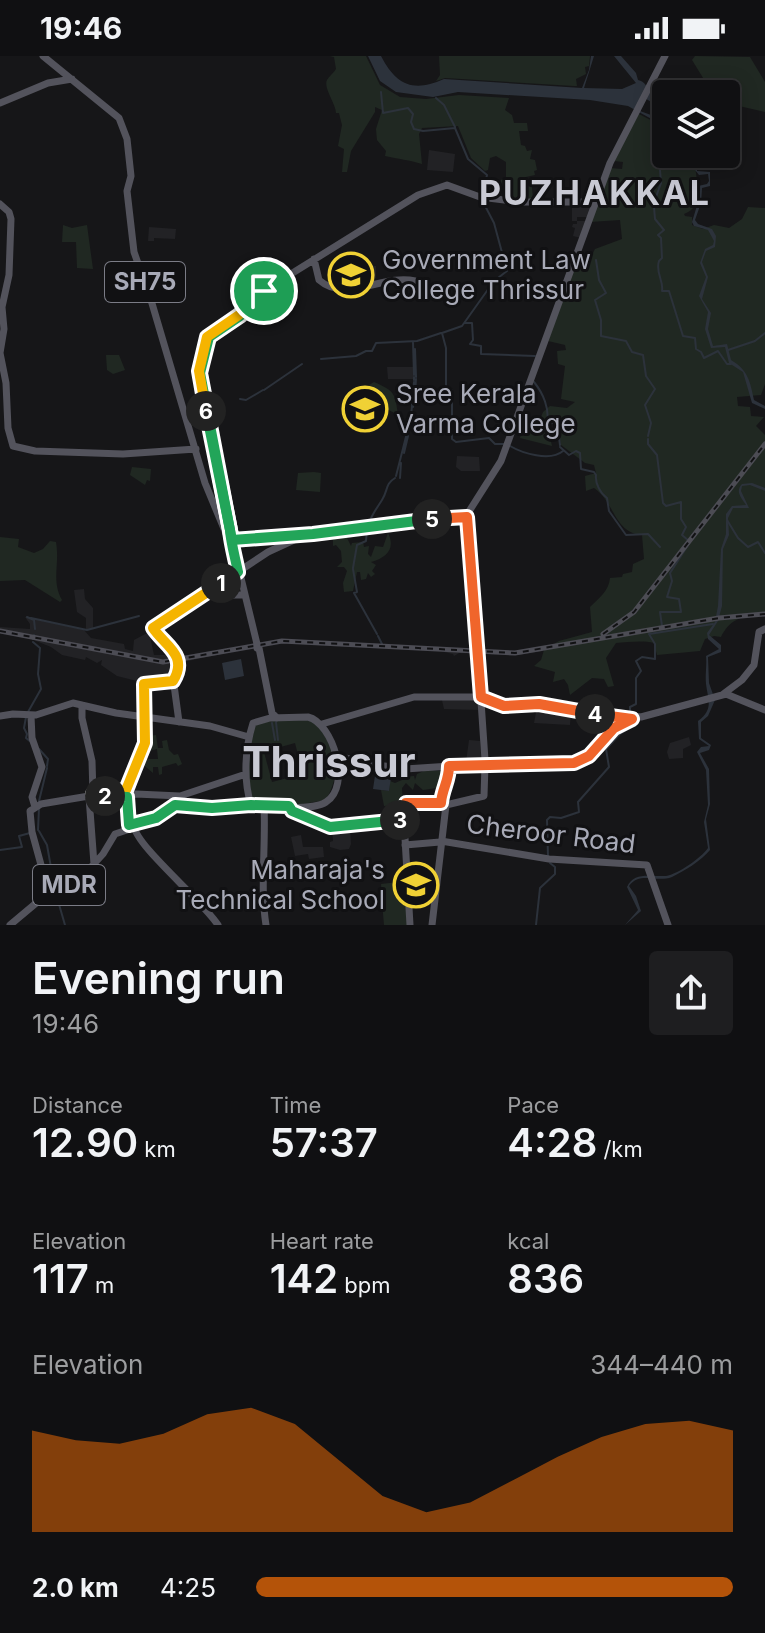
<!DOCTYPE html>
<meta charset="utf-8">
<style>
body{margin:0;font-family:Inter,sans-serif;background:#1e1e20;color:#f1f3f6;height:100vh;display:flex;flex-direction:column;font-size:30px;white-space:nowrap}
*{box-sizing:border-box;margin:0}
p{font-size:26px;color:#9c9d9f}
.icon{flex:none;width:44px;height:44px;fill:none;stroke:currentColor;stroke-width:2;stroke-linecap:round;stroke-linejoin:round}
.map{position:relative;height:869px;overflow:hidden}
.details{display:flex;flex-direction:column;background:#101012;flex:1}
.details>*{flex:none}
.buttons{position:absolute;left:652px;top:24px;display:grid;gap:16px}
.buttons a{display:grid;place-items:center;width:88px;height:88px;border-radius:8px;background:#101012;box-shadow:0 4px 20px #0003,0 0 0 2px #303032;font-size:40px}
.pin{position:absolute;display:grid;place-items:center;width:68px;height:68px;color:#fff;margin:-34px;border:4px solid #fff;border-radius:50%;box-shadow:0 2px 8px #0007}
.km{position:absolute;width:40px;height:40px;margin:-20px;border-radius:50%;background:#222;color:#fff;font-size:22px;line-height:40px;text-align:center}
.round{display:grid;place-items:center;flex:none;width:84px;height:84px;border-radius:8px;background:#1e1e20}
.overview{display:flex;align-items:center;justify-content:space-between;height:136px;padding:0 32px}
h1{font-size:44px;font-weight:600;line-height:60px}
.figures{display:grid;grid-template-columns:repeat(3,1fr);gap:12px;height:136px;padding:8px 32px}
.figures div{display:grid;align-content:center}
.figures b{font-size:40px;font-weight:600}
.figures small{font-size:22px;font-weight:400}
.figures p{font-size:22px}
.chart{height:224px;padding:16px 32px}
.chart p{display:flex;justify-content:space-between}
.chart svg{width:100%;height:144px;margin-top:8px;fill:#b45309;opacity:.7}
ul{padding:0 32px;list-style:none;font-size:26px}
li{display:grid;grid-template-columns:128px 96px 1fr;align-items:center;height:60px}
li i{height:20px;border-radius:10px;background:#b45309}
.status{display:flex;justify-content:space-between;align-items:center;height:56px;padding:0 40px;background:#101012;direction:ltr}
.status svg{height:22px;fill:currentColor}
.map>svg:first-child{display:block}
.built{fill:#222225}
.green{fill:#202822;fill-rule:evenodd}
.water{fill:#2c323b}
.lines{fill:none;stroke-linecap:round;stroke-linejoin:round}
.stream{stroke:#2c323b;stroke-width:2}
.major{stroke:#53535c;stroke-width:7}
.rail-casing{stroke:#4c4c54;stroke-width:5}
.rail{stroke:#111113;stroke-width:2;stroke-dasharray:6;stroke-linecap:butt}
.major-bridge{stroke:#53535c;stroke-width:7}
.split-1-casing{stroke:#fff;stroke-width:16}
.split-2-casing{stroke:#fff;stroke-width:16}
.split-3-casing{stroke:#fff;stroke-width:16}
.split-4-casing{stroke:#fff;stroke-width:16}
.split-5-casing{stroke:#fff;stroke-width:16}
.split-6-casing{stroke:#fff;stroke-width:16}
.split-7-casing{stroke:#fff;stroke-width:16}
.split-1{stroke:#22a559;stroke-width:10}
.split-2{stroke:#f5b400;stroke-width:10}
.split-3{stroke:#22a559;stroke-width:10}
.split-4{stroke:#f0652b;stroke-width:10}
.split-5{stroke:#f0652b;stroke-width:10}
.split-6{stroke:#22a559;stroke-width:10}
.split-7{stroke:#f5b400;stroke-width:10}
.labels{text-anchor:middle;stroke-width:6;stroke-linejoin:round;paint-order:stroke}
.shield{fill:#111113;stroke:#7b7c86;stroke-width:2}
.shield-label{font-size:24px;font-weight:bold;fill:#a8aab7}
.poi-label{font-size:26px;fill:#a8aab7;stroke:#111113;text-anchor:start}
.street-label{font-size:26px;fill:#a8aab7;stroke:#111113}
.district-label{font-size:34px;font-weight:bold;letter-spacing:2px;fill:#c9cad4;stroke:#111113}
.town-label{font-size:42px;font-weight:bold;fill:#c9cad4;stroke:#111113}
</style>
<div class="status"><b>19:46</b><svg viewBox="0 0 49 12"><path d="M0 12V9h3v3zM5 12V6h3v6zM10 12V3h3v9zM15 12V0h3v12zM26 1h20v11H26zM47 4h2v5h-2z"/></svg></div>
<div class="map">
<svg width="765" height="869" viewBox="0 0 765 869">
<rect width="100%" height="100%" fill="#161618"/>
<path class="built" d="M429,94L455,98L453,116L427,114Z
M572,148H591L592,150L589,161H577V165H587L581,182L573,180L575,172L572,171L573,168H577V165H572Z
M149,171L176,173L175,183L154,182V185H148Z
M357,209L376,210V222L366,229H359Z
M387,311H413V323H388Z
M370,334L383,342L384,354L377,356L378,370L353,371L346,362V352L364,335Z
M457,400L479,401L480,415H461L456,411Z
M84,533L85,543L93,552V573H86V562L77,556L74,534Z
M25,561L84,574L91,582L124,588L125,593L133,595L134,584L149,576L154,599H172L173,604L256,588V591L173,608L174,617L170,624L137,625L117,620L101,609L102,604L97,607L86,601L85,604L62,599L51,591L31,583L0,577V571L30,573V568Z
M543,591V595L519,599L459,597L454,600L453,598L444,596V593L514,596Z
M441,640L477,642L480,654L444,653Z
M537,651L571,656L570,669L534,667Z
M689,681L691,689L683,693V702L669,703L667,696L670,687Z
M469,684L480,685L481,701L466,706Z
M332,772H350L351,788L349,793L340,794L330,791V786L333,785Z
M301,779L303,791H323L324,801L309,803L308,798L295,800L291,781Z"/>
<path class="green" d="M330,0H366L380,29L400,41L426,43L459,39L509,42L505,54L512,59L514,67H527L528,75H519L521,89L525,90L527,95L532,94L530,103L535,104L537,114L534,115L535,119L526,121L527,130L532,131L533,144L506,143L507,131L502,130L501,124L506,121V106L496,100L490,102L488,114L485,115L471,102L458,70L422,72L419,78L422,108C410,104 398,103 385,100L386,95L377,84L376,73L382,54L375,51V56L351,95L347,116H342L344,93L338,90L342,69L339,57H336C336,48 323,32 327,24C329,20 334,17 336,13L334,1Z
M439,0H590L589,10L585,11L586,18L576,23L577,30H574L445,22L436,25L440,19Z
M695,0L750,1L765,26V56L726,47V38H699L708,30L692,4Z
M637,57L666,72V98H697C690,117 710,148 684,158L685,160L692,161V169L703,173L714,169L729,172L742,163L748,151L765,152V328L761,339L737,341L738,350L750,351L751,360L764,361L756,370L765,379V560C746,558 730,562 721,581L714,580L705,583L700,595L657,599L654,587C643,584 628,586 616,587L606,602L614,630L608,631L604,623L592,622L570,639L568,629L564,623L553,626L555,616L534,610L541,604L544,594L559,585L592,576L590,551C599,542 609,535 610,522L622,521L623,518L632,516L633,508L644,503L642,479C614,477 615,446 594,432L586,435L585,420L596,417L594,409L585,407L561,389L557,365L547,368L552,390L520,382C522,373 529,370 538,369L543,356L550,350L567,352L575,346L561,343L565,310L558,308L557,295L566,294L565,289L548,285L579,198L593,197L595,193L622,183L620,164L590,166L610,112L622,113L623,106L614,105Z
M63,169L72,172L87,169L93,213L77,212L76,186H62Z
M106,299H119L125,314L113,318L107,314Z
M374,326C394,335 395,336 398,359L387,353L385,355L384,342L371,334L369,329Z
M132,411L151,413L150,425L147,424L145,429L130,419Z
M314,416L321,417L320,436L296,434L298,417Z
M388,477C396,493 386,502 371,506L376,509L372,515L375,518L371,521L368,517L366,523L361,524L360,516H357L353,535L344,536L343,527L347,515L344,511H337L342,506L341,495L336,489L333,490V484L341,480L347,482L351,490L352,487L363,486L364,491L369,490L368,498L371,501L375,490L383,491Z
M0,481L19,483L18,491L34,497L43,493L50,485L56,486C60,509 51,524 62,544L60,546L25,524L0,525Z
M306,663L318,667C334,698 344,710 326,744L297,749L254,748C245,721 249,699 253,671L259,666ZM295,687L303,718L272,726L264,696L271,694L270,690L275,689L277,692Z
M156,679L158,692H163L162,685L167,684L169,694L174,699L178,698L182,708L178,710L176,707L162,711V718L159,719L158,711H153V717L141,707L143,703H158L157,693L145,696L147,680Z
M426,714L444,715L447,718L443,731L423,734L415,727L413,734L406,727L402,732L403,749L384,750L381,734L389,735L390,725L395,727L402,724L403,721L414,720L415,724L417,718Z
M407,825L410,869H384L382,846L376,847L375,842L382,841L381,828Z"/>
<path class="water" d="M368,0H381C396,29 413,37 444,23L582,32L589,14L591,0H594L584,32L622,33L636,27L614,0H621L636,17L638,24C652,27 649,49 666,48V53L661,52L643,41L640,55L651,59L666,71L628,50L590,44L458,36L433,41L396,36L380,25Z
M726,72C740,82 743,96 734,111L725,101Z
M698,98L697,115L710,116V130L702,132L701,147L695,164L698,168L712,173L716,180L715,191L706,195L702,206L708,221L702,243L711,257L708,273L713,290L727,288L731,304C748,314 750,325 754,344L765,350V353L752,347L743,316L729,307L725,291L711,292L705,273L708,256L699,240L706,221L700,207L705,193L713,189L714,185L708,174L694,170L692,166L699,143L698,130L707,128L709,125L708,118L699,119L695,114Z
M752,427L765,432V435L750,429L742,430L741,435L749,452H733L728,462L729,479L723,493L722,550L718,565L709,579L721,589V596L708,601L709,627L715,644L708,660L701,666V682L711,689L709,694L700,697L709,713L710,748L706,763L710,794C701,805 684,815 672,821C656,827 640,815 629,830L636,840L641,855L625,869L638,854L627,831C634,815 651,821 666,820C678,818 701,802 708,792L704,766L708,749L706,714L697,696L701,691L709,690L699,683L698,665C714,653 708,644 706,628C705,618 707,609 706,600L719,593L708,583L707,577L715,566L718,550L721,493L726,478V458L732,450L746,449C741,442 735,435 742,428Z
M241,603L244,620L225,624L222,607Z
M376,713L392,715L389,735L373,733Z"/>
<g class="lines">
<path class="stream" d="M381,36L383,57L408,52L413,58L411,66L414,73L423,75L455,72L468,103L487,119L483,137
M436,42L444,49L455,71
M662,68L659,101L661,127L656,141L658,147L654,151L655,163L664,174L658,179L661,182L662,202L659,205C655,216 664,225 662,235H669L683,280L695,282L696,293L701,296L704,302L718,295L727,308H731
M482,144L494,167L507,215L494,225L462,270L442,277L446,292V330L452,334V383L456,386L489,382L495,388H504
M596,204L599,224L606,237L595,244L601,264V280L626,285L632,296L643,299L646,320L655,333L645,349L651,367L648,380
M465,267H472L473,284L470,288L481,290V298L535,300
M413,286L414,319
M415,293L416,321
M728,294L755,285L765,277
M321,303L356,300L366,295H372L376,287L417,285L441,277
M414,324V321
M534,326C543,337 550,353 547,368L557,366L560,389
M264,334L302,308
M413,337L414,326
M415,338L416,323
M240,343L246,344L263,334
M412,349L413,339
M413,351L415,340
M411,359L412,350
M410,372L412,363
M648,383V388L657,399L663,447L666,450L681,446V463L686,471L682,479L689,485
M510,390C522,397 550,406 563,395
M560,391L569,399L576,395L580,397L581,413L594,416L596,419C595,427 600,437 607,442L609,455L626,479L648,478L660,491
M404,397L408,380
M396,420L411,361
M400,422L401,407
M727,464L738,482L748,491L758,486L765,497
M369,467C372,458 377,452 382,444C388,435 385,428 395,422
M353,512L357,489L366,485L367,474
M353,513L357,536L354,537L377,578
M27,561L34,564L35,573
M31,562L87,574L139,560
M662,570L660,556H681L679,543L667,541L672,525L670,517L690,486
M378,580L383,590
M33,583L34,579
M28,656L41,633L38,618L40,592L33,586
M630,659V651L636,648V622L641,615L636,605L642,601L655,603V588L649,578L713,568
M26,661L24,672L27,678L26,682L31,686
M276,666L278,684
M272,667L275,684
M39,693L48,703L47,710
M39,745L47,712
M38,774L39,752
M39,775L47,789L55,834
M0,794L22,791L19,780L30,777
M548,801L547,764L550,761L561,762L579,756L578,746L609,711L606,693L620,678L631,671L630,665
M56,838L65,869
M536,869L540,832L555,818V811L550,807"/>
<path class="major" d="M43,0L119,62L127,83L131,120L127,135L134,196L151,244L205,427L227,480
M0,47L48,27L72,23
M0,148L9,156L11,163L9,219L2,251L4,273L0,297L6,327L8,372L13,390L35,395L123,398L196,393
M314,203L319,224C346,248 384,217 415,225
M468,457L501,405L610,107L665,0
M467,461L477,586
M230,476L199,316L208,279L239,259L270,231L418,139L447,129L480,141L521,146H583L597,141
M231,483L312,475
M229,485L233,489L257,588
M209,535L225,539H245
M259,592L272,657L277,662
M178,602L174,591L154,575L153,572L268,496L294,484L310,478L465,458
M179,609V616L174,629L179,666
M479,615L480,641
M722,639L742,624L754,609L759,576L765,573
M483,642L504,650L540,648L641,661L726,638L765,654
M481,645L485,704
M82,649V662L92,705L93,738L89,741L94,808
M0,660L13,658L36,659L73,647L116,657L210,670L249,681
M31,660L32,682L42,711L32,741L35,751
M308,661C333,667 352,730 326,746C313,755 267,751 251,749C243,723 245,692 253,667L270,662Z
M322,668L414,641H479L480,645L483,643
M338,701L371,706
M486,708L578,705L592,698L614,672L632,663
M375,709L403,712
M405,713L481,708
M131,735L146,685L143,629L147,626L171,625
M94,741L125,739L128,741L136,738L180,740L246,718
M127,741L129,771
M441,747C442,733 449,724 449,708
M446,749L484,740L485,709
M264,750C266,788 260,833 266,869
M290,752L330,771L404,763
M404,765L410,869
M403,767L406,747L437,746L446,749
M133,768L156,762L175,749L212,752L251,749
M134,770C136,790 202,844 218,869
M441,785L549,803L647,809L668,869
M405,789L440,786
M49,838L32,776L30,755L41,748L89,740
M10,869L41,843L80,823L103,798L115,778L133,772
M432,869L446,749"/>
<g class="rail-casing">
<path id="rail" d="M0,575L163,606L282,585L515,597L719,562L765,558
M603,578L634,556L765,388"/>
</g>
<use href="#rail" class="rail"/>
<path class="major-bridge" d="M477,586L479,615
M257,588V592
M178,602L179,609"/>
</g>
<g class="lines">
<g class="split-1-casing">
<path id="split-1" d="M221,527L238,516C235,501 231,487 230,474L200,317L209,281L240,260L264,235"/>
</g>
<g class="split-2-casing">
<path id="split-2" d="M105,740L94,741L93,738L126,734L145,687L144,628L173,625C189,599 164,589 153,572L221,527"/>
</g>
<g class="split-3-casing">
<path id="split-3" d="M105,740L127,741L129,769L156,762L175,749L212,752L251,749L289,750L292,755L330,771L400,764"/>
</g>
<g class="split-4-casing">
<path id="split-4" d="M400,764H404L406,747H441C442,733 449,725 449,710L574,707L589,700L614,672L632,663L595,658"/>
</g>
<g class="split-5-casing">
<path id="split-5" d="M432,463L467,461L481,641L504,650L539,648L595,658"/>
</g>
<g class="split-6-casing">
<path id="split-6" d="M206,355L232,484L313,478L432,463"/>
</g>
<g class="split-7-casing">
<path id="split-7" d="M206,355L199,315L207,281L239,259L264,235"/>
</g>
<use href="#split-1" class="split-1"/>
<use href="#split-2" class="split-2"/>
<use href="#split-3" class="split-3"/>
<use href="#split-4" class="split-4"/>
<use href="#split-5" class="split-5"/>
<use href="#split-6" class="split-6"/>
<use href="#split-7" class="split-7"/>
</g>
<defs>
<g id="university-ring" transform="scale(2.3)"><circle r="9.5" fill="#111113" stroke="#f0d135" stroke-width="1.5"/><path d="M0-5L7-2L0 1L-7-2ZM-4 1L0 2.5L4 1V4Q0 6-4 4Z" fill="#f0d135"/></g>
</defs>
<g fill-rule="evenodd">
<use href="#university-ring" x="351" y="219"/>
<use href="#university-ring" x="365" y="353"/>
<use href="#university-ring" x="416" y="829"/>
</g>
<g class="labels">
<g class="shield">
<rect x="105" y="206" width="80" height="40" rx="6"/>
<rect x="33" y="809" width="72" height="40" rx="6"/>
</g>
<g class="shield-label">
<text x="145" y="234">SH75</text>
<text x="69" y="837">MDR</text>
</g>
<g class="poi-label">
<text x="382" y="213">Government Law<tspan x="382" dy="30">College Thrissur</tspan></text>
<text x="396" y="347">Sree Kerala<tspan x="396" dy="30">Varma College</tspan></text>
<text x="385" y="823" text-anchor="end">Maharaja's<tspan x="385" dy="30">Technical School</tspan></text>
</g>
<g class="street-label">
<text transform="translate(551 778) rotate(7)" y="9">Cheroor Road</text>
</g>
<g class="district-label">
<text x="595" y="149">PUZHAKKAL</text>
</g>
<g class="town-label">
<text x="329" y="721">Thrissur</text>
</g>
</g>
</svg>
<div class="buttons">
<a><svg class="icon" aria-label="layers" viewBox="0 0 24 24"><path d="M12 4l9 5-9 5-9-5zM3 14l9 5 9-5"/></svg></a>
</div>
<div class="pin" style="left:264px;top:235px;background:#1e9e55"><svg class="icon" aria-label="arrive" viewBox="0 0 24 24"><path d="M6 21V4h12l-3 4 3 4H6"/></svg></div>
<b class="km" style="left:221px;top:527px">1</b>
<b class="km" style="left:105px;top:740px">2</b>
<b class="km" style="left:400px;top:764px">3</b>
<b class="km" style="left:595px;top:658px">4</b>
<b class="km" style="left:432px;top:463px">5</b>
<b class="km" style="left:206px;top:355px">6</b>
</div>
<section class="details">
<div class="overview"><div><h1>Evening run</h1><p>19:46</p></div><a class="round"><svg class="icon" aria-label="share" viewBox="0 0 24 24"><path d="M12 15V3M7 8l5-5 5 5M5 13v7h14v-7"/></svg></a></div>
<div class="figures">
<div><p>Distance</p><b>12.90<small> km</small></b></div>
<div><p>Time</p><b>57:37</b></div>
<div><p>Pace</p><b>4:28<small> /km</small></b></div>
</div>
<div class="figures">
<div><p>Elevation</p><b>117<small> m</small></b></div>
<div><p>Heart rate</p><b>142<small> bpm</small></b></div>
<div><p>kcal</p><b>836</b></div>
</div>
<div class="chart"><p><span>Elevation</span>344–440 m</p>
<svg viewBox="0 0 160 44" preserveAspectRatio="none"><path d="M0 44V13L10 16L20 17L30 14L40 8L50 6L60 11L70 22L80 33L90 38L100 35L110 28L120 21L130 15L140 11L150 10L160 13V44z"/></svg>
</div>
<ul>
<li><b>2.0 km</b>4:25<i style="width:100%"></i></li>
</ul>
</section>
